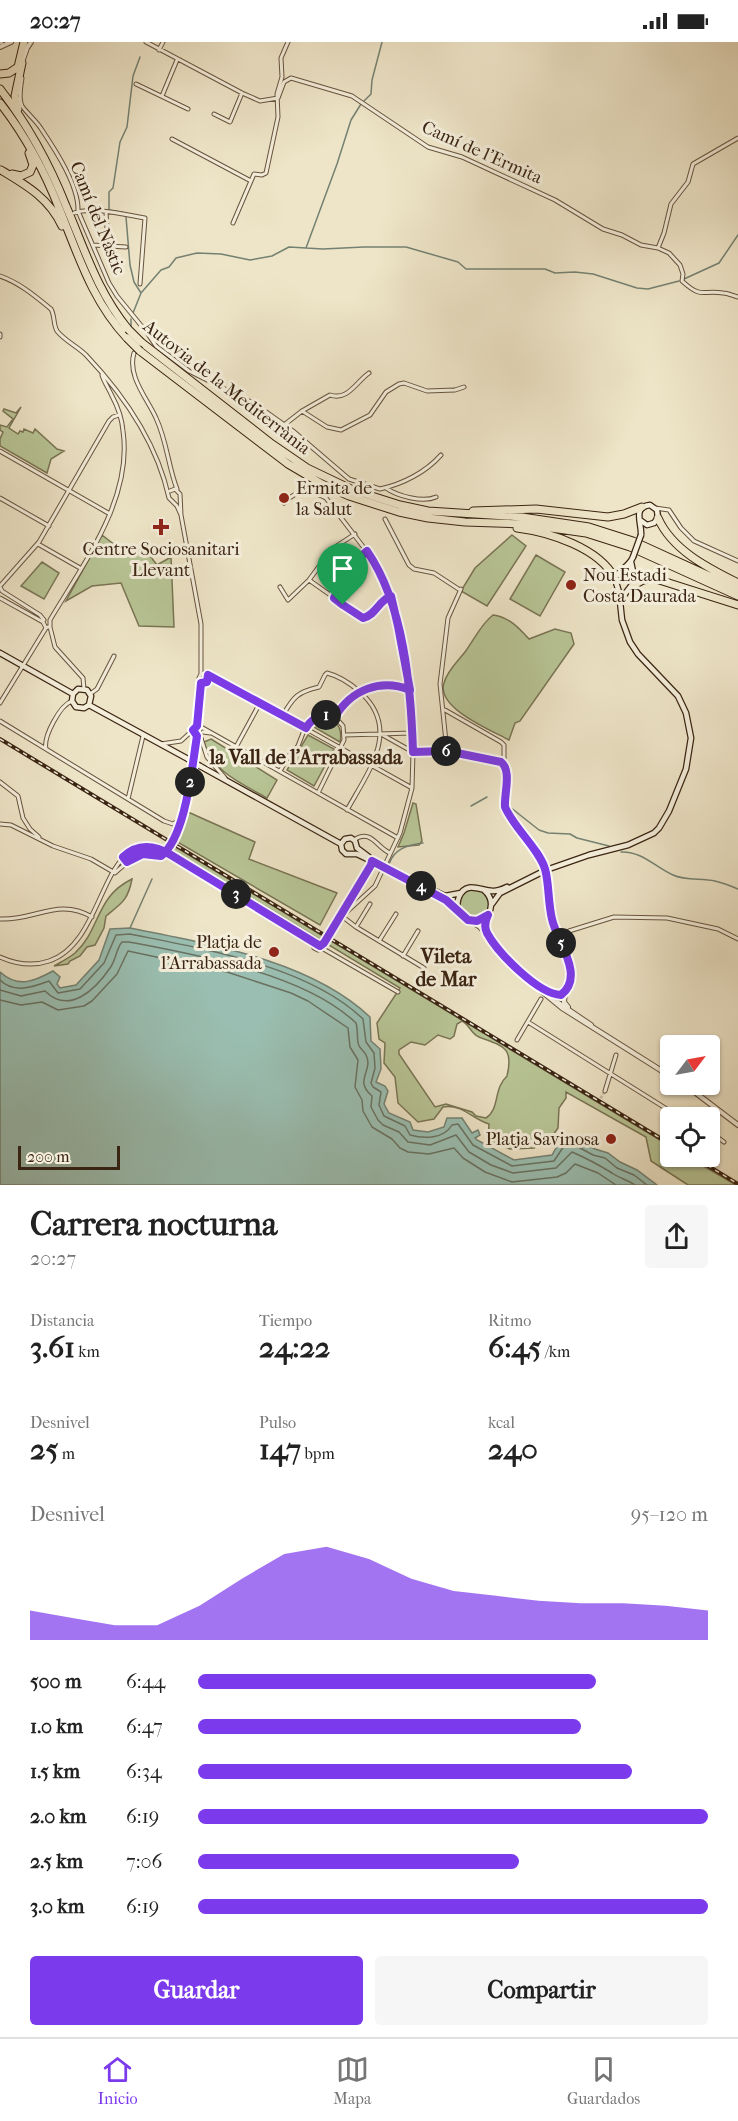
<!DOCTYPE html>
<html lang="es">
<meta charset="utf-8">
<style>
body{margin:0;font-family:"IM FELL French Canon",serif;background:#f6f6f6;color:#222;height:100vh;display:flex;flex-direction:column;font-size:22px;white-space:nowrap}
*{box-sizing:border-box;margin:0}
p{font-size:20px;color:#767676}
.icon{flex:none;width:33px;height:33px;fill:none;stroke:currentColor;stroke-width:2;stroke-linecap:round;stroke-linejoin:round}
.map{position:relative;height:1143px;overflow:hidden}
.drawer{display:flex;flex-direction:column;background:#fff;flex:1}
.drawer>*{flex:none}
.needle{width:39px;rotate:58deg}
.fabs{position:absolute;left:660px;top:993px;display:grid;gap:12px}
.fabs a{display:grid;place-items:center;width:60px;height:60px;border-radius:6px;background:#fff;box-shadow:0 2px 4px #0004;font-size:30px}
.scale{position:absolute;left:18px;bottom:15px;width:102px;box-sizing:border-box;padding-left:6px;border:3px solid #3a2412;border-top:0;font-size:16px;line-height:21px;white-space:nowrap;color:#3a2412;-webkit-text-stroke:4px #f4eedb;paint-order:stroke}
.pin{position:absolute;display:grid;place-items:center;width:51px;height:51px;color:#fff;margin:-62px -26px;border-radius:50% 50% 50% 0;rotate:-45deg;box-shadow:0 0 6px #0007}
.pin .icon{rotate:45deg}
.km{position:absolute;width:30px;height:30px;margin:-15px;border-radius:50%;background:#222;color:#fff;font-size:16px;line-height:30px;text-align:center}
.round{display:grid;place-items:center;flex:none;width:63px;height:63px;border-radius:6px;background:#f6f6f6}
.head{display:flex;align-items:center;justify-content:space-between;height:102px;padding:0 30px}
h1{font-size:33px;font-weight:700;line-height:45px}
.stats{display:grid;grid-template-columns:repeat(3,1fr);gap:9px;height:102px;padding:6px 30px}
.stats div{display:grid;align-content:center}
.stats b{font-size:30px;font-weight:700}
.stats small{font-size:16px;font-weight:400}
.stats p{font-size:16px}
.chart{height:168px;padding:12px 30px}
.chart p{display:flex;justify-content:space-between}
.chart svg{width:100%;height:108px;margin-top:6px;fill:#7c3aed;opacity:.7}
.primary-button{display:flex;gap:12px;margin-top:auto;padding:12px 30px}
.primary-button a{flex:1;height:69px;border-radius:6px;background:#7c3aed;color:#fff;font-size:24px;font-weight:700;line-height:69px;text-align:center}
.primary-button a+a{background:#f6f6f6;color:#222}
ul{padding:0 30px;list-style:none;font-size:20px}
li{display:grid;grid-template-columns:96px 72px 1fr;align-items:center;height:45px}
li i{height:15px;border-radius:8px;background:#7c3aed}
.status{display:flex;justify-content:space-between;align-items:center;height:42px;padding:0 30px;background:#fff;direction:ltr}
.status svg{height:16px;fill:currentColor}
.tabs{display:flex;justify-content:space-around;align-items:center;height:84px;border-top:2px solid #e0e0e0;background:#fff;font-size:16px;color:#767676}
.tabs a{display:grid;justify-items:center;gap:3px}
.tabs .current{color:#7c3aed}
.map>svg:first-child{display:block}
.green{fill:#b8c596;stroke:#797454;stroke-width:1.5;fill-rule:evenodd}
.water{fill:#9abfb2;stroke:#748172;stroke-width:1.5}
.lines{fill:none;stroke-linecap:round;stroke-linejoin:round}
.shore{stroke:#6a7262;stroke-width:1.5}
.stream{stroke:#748172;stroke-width:1.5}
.minor-tunnel{stroke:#cabea4;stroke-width:3;stroke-dasharray:3 1.5;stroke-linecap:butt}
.minor-casing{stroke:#675440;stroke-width:5}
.tertiary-casing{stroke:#675440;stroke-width:6}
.secondary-casing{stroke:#3a2412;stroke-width:7}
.motorway-casing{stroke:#3a2412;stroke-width:9}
.minor{stroke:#f4eedb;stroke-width:3}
.tertiary{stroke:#f4eedb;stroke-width:4}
.secondary{stroke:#f4eedb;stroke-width:4.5}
.motorway{stroke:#eee5c8;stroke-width:7}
.rail-casing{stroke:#3a2412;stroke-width:4}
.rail{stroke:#f4eedb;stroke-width:1.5;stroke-dasharray:4.5;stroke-linecap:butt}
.secondary-bridge-casing{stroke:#3a2412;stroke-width:7;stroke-linecap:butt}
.motorway-bridge-casing{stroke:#3a2412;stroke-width:9;stroke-linecap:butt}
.secondary-bridge{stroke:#f4eedb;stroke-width:4.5}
.motorway-bridge{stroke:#eee5c8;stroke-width:7}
.route-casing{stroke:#fff;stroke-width:12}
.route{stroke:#7c3aed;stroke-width:8}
.poi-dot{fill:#8f2418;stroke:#f4eedb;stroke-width:2}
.labels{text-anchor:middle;stroke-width:6;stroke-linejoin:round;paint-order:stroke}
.street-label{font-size:18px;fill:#3a2412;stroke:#f4eedb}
.poi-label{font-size:18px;fill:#3a2412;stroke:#f4eedb;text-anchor:start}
.neighbourhood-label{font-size:20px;font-weight:bold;fill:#3a2412;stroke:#f4eedb}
</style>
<div class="status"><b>20:27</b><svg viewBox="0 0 49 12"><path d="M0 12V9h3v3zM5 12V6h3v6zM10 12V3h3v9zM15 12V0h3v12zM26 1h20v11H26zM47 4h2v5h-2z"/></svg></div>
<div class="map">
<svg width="738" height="1143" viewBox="0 0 738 1143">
<rect width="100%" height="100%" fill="#eee5c8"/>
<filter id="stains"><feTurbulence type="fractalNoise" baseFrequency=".00333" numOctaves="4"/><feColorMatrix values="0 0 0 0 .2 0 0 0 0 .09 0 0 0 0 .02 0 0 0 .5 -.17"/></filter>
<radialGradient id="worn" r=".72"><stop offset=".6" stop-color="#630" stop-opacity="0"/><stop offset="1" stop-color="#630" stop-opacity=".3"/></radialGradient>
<path class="green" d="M21,365L9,386L18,392L20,389L23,390L24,387L33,391L35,387L57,407L64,409L51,417L47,431L0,404V397L3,390L0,388V383L7,385L13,377L3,369L4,367L16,371Z
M102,493L124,510L139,507L140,509L147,510L157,523L171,515L174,585L139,584L121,541L92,544L66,559Z
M512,493L526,504L487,564L461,549L475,526Z
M536,513L565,530L540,574L510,557Z
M42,520L59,531L44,557L21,544Z
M493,573C509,575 519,586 529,597L555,587L571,591L574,602L520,679L515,681L509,698C491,688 436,666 444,641C447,629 458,619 465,610C474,598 481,582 493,573Z
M331,677C340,683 342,690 340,700L312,684L321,678Z
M308,693L334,707L314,744L287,728Z
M211,697L277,738L267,756C243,742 212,730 204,700Z
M413,761L416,762L422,799L419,803L398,805L404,791Z
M188,770L255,800L249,817L337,851L320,883L174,798Z
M174,804L670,1104V1114L688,1115L736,1143H688L651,1119L646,1095L566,1050V1056L559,1066L558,1086L551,1096L544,1101L534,1106L510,1107L488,1097L489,1082C472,1077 463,1062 443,1065L434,1077L418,1080L398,1061L395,1035L384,1021L385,1001L379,997L377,981L400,946L172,808ZM462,979C469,982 471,992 479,995C503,1004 514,1005 507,1034C493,1047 500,1067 486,1076L476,1074L472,1070L446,1062L435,1065L399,1012V1008L411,1000L425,1003L438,993L450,997L454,994L457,982Z
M132,837C128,858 122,861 106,874L104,886L95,903L87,905L80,914L70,919L68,922L54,924C61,920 69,916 75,911C101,887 95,855 132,837Z
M459 862a15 15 0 1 1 30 0a15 15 0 1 1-30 0Z"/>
<path class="water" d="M130,886C208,902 310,918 370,975L371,999L380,1007L381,1027L376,1040L385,1044L388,1049L384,1062L389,1071L410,1080L413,1088L428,1090L444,1085L447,1076H462L472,1091L478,1088L480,1093L475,1096L477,1098L514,1118L552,1113L564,1092L595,1107L608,1111L620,1120L637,1128L657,1143H0V930C18,946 33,940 53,929L60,935L57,942L60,946L76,943L99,918L110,887Z"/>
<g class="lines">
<path class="shore" d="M0,938C14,952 33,945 49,939L58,951L80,947L104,921L116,893L130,892C204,907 308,924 363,977L366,1000L374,1011L375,1026L371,1041L373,1045L381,1050L379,1063L384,1074L405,1084L410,1093C424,1097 444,1097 452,1083L458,1082L473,1103L512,1124L554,1119L566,1101L569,1100L593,1113L605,1116L617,1126L634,1133L647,1143
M0,948L21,954L45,949C69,973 95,948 110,926C116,918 116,907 122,900H129C198,913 305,932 356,981C358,988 357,994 358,1001C359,1007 364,1008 366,1013C374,1029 353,1038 372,1054L371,1065L378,1078L383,1083L399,1090L408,1100L430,1103L456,1093L469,1110L491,1123L513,1131L556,1126L572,1110C586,1116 599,1123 612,1131C619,1136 628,1138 635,1143
M0,958L21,963L42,960L58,968L84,964L92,959L117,932L128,909L227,930L291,951L308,959L348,986L350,1005L358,1018L355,1045L362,1058L363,1069L372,1085L392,1097L400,1106L408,1110L429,1112L454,1106L463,1116L485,1130L512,1140L557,1135L566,1131L575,1122L598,1131L616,1143"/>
<path class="stream" d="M364,59L371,52L372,38L382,0
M126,171L109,168V150L113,146L120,100L127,85L133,34L140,15
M126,175L130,223L134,240L141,251
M306,206L337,122L351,78L361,62
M684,237L719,221L738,193
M133,271L141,251L161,228L169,225L176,216L197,211L221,212L250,218L272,214L289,205L323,207L364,205H406L458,220L466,227H545L555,231L575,230L593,232L637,246L648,247L679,239
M131,286V277
M471,764L487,755
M510,765L539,788L548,791L570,792L577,796L609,804
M621,810C642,809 655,825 673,833C686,839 701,836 715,839C723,841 731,844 738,847
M389,822C394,807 407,803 423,801
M130,886L152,837"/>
<path class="minor-tunnel" d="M596,1064L605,1049"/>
<g class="minor-casing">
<path id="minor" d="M146,0L242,51L260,59L278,56L284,40L291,36L352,54L428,105L462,115L555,158L603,187L622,193L641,203L658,206L669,211L680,223L683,232L682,239C702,257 701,248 723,251C728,251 733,254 738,255
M159,8L163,0
M22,36C21,44 18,56 22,64C27,71 35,78 40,85C54,106 79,143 78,169L109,241L117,254L148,292L156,304L189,329L255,362L293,389L349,437L380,447C403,442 426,430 441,413
M136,42L188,67
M162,54L177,18
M214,72L230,80L242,51
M172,97L251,139
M106,170L108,204
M74,171C92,164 127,173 145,176L140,242
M233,181L254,132L262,133L266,131L278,75L277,52L282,35L281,16L288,0
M93,203L126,205
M658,206L664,191L671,162L688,140L693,122L738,96
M0,234C20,241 35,254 51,267C55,274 53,282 57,289C65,299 77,304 86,313C123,352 157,401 169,456L177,464L181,473
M0,292V295
M134,311C127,334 147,356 156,376C167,399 168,424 177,447
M302,369L330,353C348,359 356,340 369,331
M284,383L302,369L327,385L341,388L370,373L386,350L399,342L404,341L427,349L455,348L464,345
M0,409L110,472
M386,446C397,454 423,461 436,455
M170,449L175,447L180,452L181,473L201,582V632L199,636L201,641L197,684L193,688L197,694
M0,456L49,484
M284,461C296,447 311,448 326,456L371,515L391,553L398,584L410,648L413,710L412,746L400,791L375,844L338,878
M655,466L669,468L681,486L694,499L738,519
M385,477L409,523L414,527L434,531L460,548
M38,502L80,526
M309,538L363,576C376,572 379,558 391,553
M0,544L39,500L109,379L113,375L119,373
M0,545L2,549L40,573L44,578
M280,545L288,558L309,538L332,507L355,492
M0,556L43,580
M334,557L350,525L366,509
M43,580L46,586L50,584V578C83,522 133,457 123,389C122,377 118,365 112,354C109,347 104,340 102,333
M50,585L55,605L83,636L84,647
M201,632L205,631L217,637L412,746
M202,641L207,640L208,633
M90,652L97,647L114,614
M0,661L46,586
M445,668L501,700L504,703V722
M283,673C294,654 298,650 319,645L325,633L327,631C339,634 351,642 360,650C402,687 368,730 347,768
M335,675C351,648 380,636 410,648
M0,679L164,779L173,782L181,777
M201,685L398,796
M203,690L210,691
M381,692L413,710
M200,693L207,715L225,736
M345,693L412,691
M161,702L181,699L193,688
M236,705L260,661
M46,707C43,695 60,663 72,659
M447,709L440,642L448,576L461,547
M413,710L447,709L501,720C512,729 504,751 505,765C513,782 543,814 546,828C549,845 547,862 552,879C559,904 578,923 565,950
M280,729L290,712L298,704L303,691L310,680L324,672L335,675L343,684L344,698L318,751
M0,740L18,754L23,776L30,787L39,795
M128,757L143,694
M0,782L11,783L53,804L91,817L115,831C134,814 135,811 161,814L166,810
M354,798C371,786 377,806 390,811
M166,810C185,769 190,737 197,694
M343,875L356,885L424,926
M0,877C35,879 58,855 92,875
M356,885L370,862
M560,897L569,889L614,875L667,876L718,887L738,897
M379,899L396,872
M320,905L398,950
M314,906L318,908L324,901L371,823L372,819
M403,914L418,889
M0,915C16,922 32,925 49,919C109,899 99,780 166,810L320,904
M528,980L670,1069L687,1076
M517,998L541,957
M605,1049L616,1013
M707,1076L711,1069L717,1074L710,1084
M710,1090L724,1100"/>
</g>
<g class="tertiary-casing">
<path id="tertiary" d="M0,0H1
M0,5L11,0
M22,20L27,6L31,0
M487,874L485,885L488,893
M471,879L480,885L517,929L562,966L670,1034
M532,939L548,950L561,953L565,950
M565,950L564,960L568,965
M557,960L591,983
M684,1042L738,1083"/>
</g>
<g class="secondary-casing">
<path id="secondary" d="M640,478L647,483L654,481L658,476L657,468L650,463C632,465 642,481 641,493
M621,557L635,539L631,520
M0,611L73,652
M73,652L78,647L87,648L91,654L89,663
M73,652L72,659L76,665L84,666L89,663
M89,663L188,717
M200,724L341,802
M341,802L342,808L346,812H357L380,823
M341,802L345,797L351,796L355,799L357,806
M357,806L369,815
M388,827L445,854L461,851
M484,848C492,855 493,864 488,873C474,885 451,874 459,855C466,838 481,849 493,849C498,849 503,847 507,845
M441,855L458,867
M492,862L500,851L546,828L589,813L628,803L654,791L659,786L669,769L686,727L691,696L686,671L678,654L638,612L630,600L622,578L619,550L615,537C619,527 629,525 633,515"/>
</g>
<g class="motorway-casing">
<path id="motorway" d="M0,32L9,31L18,25L24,0
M0,47C28,83 49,121 66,164C85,208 97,249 128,287
M0,61C25,93 44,128 59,166C78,212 92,259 127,296
M18,67L15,54L22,21
M1,128C26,143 49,156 62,184
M12,132L21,134L30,130L33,123L29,111
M141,300L272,402L307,426L353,448L400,463L428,469L522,475L589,485L633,499L738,547
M140,309L288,422L322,442L349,454L399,470L428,476L465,480L523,482L586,491L630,505L738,554
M473,469L536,467L608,475L624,472L642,465
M658,476C672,508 708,526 738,541
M517,486C549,490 600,506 615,537
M634,543L643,538L653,536L738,563"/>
</g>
<use href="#minor" class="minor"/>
<use href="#tertiary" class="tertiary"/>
<use href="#secondary" class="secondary"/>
<use href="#motorway" class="motorway"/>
<g class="rail-casing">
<path id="rail" d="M0,697L670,1102
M692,1114L738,1142"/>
</g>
<use href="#rail" class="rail"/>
<g class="secondary-bridge-casing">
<path id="secondary-bridge" d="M633,515L641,493
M188,717L200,724
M380,822L388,827"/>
</g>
<g class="motorway-bridge-casing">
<path id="motorway-bridge" d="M128,287L141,300
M127,296L140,309"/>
</g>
<use href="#secondary-bridge" class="secondary-bridge"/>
<use href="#motorway-bridge" class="motorway-bridge"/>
</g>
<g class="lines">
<g class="route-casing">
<path id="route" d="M343,563L363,576C376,573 379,558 391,554L398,584L410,648C380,636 351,648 335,675C322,671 313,675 306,686L208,633L207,640L201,641L197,684L193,688L197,694C192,724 186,795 161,814L143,812L127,820L123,815C138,801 154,803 171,813L320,904L324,901L371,823L372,819L446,858L468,878L477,879L488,873C485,879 484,885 487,891C498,911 538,952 561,953C586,934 556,898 552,877C548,861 549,840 545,827C539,807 514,786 505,765C504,751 512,729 501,720L447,709L413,710C411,645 404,563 367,509L350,525L334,556L343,563"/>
</g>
<use href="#route" class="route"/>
</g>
<g class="poi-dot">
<circle cx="284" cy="456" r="6"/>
<path d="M158 476h6v6h6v6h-6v6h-6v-6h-6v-6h6z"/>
<circle cx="571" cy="543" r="6"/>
<circle cx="274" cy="910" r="6"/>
<circle cx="611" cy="1097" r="6"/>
</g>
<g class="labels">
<g class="street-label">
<text transform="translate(482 110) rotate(24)" y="6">Camí de l'Ermita</text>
<text transform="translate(98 176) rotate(68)" y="6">Camí del Nàstic</text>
<text transform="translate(227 345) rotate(38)" y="6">Autovia de la Mediterrània</text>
</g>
<g class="poi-label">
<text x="296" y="452">Ermita de<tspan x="296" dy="21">la Salut</tspan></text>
<text x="161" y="513" text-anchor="middle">Centre Sociosanitari<tspan x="161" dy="21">Llevant</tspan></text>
<text x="583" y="539">Nou Estadi<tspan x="583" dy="21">Costa Daurada</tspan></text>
<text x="262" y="906" text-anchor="end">Platja de<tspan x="262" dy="21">l'Arrabassada</tspan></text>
<text x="599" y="1103" text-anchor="end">Platja Savinosa</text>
</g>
<g class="neighbourhood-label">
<text x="306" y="722">la Vall de l'Arrabassada</text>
<text x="446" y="921">Vileta<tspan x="446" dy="23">de Mar</tspan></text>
</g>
</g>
<rect width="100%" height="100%" filter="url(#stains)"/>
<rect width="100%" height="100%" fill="url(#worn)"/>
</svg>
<div class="fabs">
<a><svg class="needle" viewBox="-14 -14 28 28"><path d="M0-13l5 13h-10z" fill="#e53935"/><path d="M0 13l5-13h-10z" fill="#767676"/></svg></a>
<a><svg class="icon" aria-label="locate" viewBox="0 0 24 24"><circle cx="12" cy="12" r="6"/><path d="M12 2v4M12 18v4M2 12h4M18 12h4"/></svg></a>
</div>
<div class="scale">200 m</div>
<div class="pin" style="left:343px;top:563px;background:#1e9e55"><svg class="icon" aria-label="arrive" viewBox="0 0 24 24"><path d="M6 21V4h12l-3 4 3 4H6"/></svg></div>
<b class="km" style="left:326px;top:673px">1</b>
<b class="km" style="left:190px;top:740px">2</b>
<b class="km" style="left:236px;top:852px">3</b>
<b class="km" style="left:421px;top:844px">4</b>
<b class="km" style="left:561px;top:901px">5</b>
<b class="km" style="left:446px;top:709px">6</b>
</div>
<section class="drawer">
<div class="head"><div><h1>Carrera nocturna</h1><p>20:27</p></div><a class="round"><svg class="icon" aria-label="share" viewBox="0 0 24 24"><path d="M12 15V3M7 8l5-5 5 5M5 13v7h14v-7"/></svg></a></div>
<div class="stats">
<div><p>Distancia</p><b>3.61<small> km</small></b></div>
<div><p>Tiempo</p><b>24:22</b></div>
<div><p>Ritmo</p><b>6:45<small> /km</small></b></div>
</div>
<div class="stats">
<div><p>Desnivel</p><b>25<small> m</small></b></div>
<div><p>Pulso</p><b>147<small> bpm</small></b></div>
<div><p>kcal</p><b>240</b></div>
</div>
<div class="chart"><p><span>Desnivel</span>95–120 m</p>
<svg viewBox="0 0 160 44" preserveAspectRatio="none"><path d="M0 44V32L10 35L20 38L30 38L40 30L50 19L60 9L70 6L80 11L90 19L100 24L110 26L120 28L130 29L140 29L150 30L160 32V44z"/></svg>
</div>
<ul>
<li><b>500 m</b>6:44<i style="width:78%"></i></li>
<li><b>1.0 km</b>6:47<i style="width:75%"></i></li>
<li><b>1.5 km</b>6:34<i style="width:85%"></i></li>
<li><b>2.0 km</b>6:19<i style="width:100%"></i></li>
<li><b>2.5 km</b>7:06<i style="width:63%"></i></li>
<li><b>3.0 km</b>6:19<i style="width:100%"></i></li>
</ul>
<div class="primary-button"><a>Guardar</a><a>Compartir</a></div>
</section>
<nav class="tabs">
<a class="current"><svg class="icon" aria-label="home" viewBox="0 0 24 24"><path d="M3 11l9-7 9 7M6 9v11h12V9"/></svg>Inicio</a>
<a><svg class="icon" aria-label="map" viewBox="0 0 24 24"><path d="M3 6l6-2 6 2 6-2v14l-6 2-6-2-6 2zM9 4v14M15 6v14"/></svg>Mapa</a>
<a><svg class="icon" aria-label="saved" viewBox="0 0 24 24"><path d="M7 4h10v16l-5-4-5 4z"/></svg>Guardados</a>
</nav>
